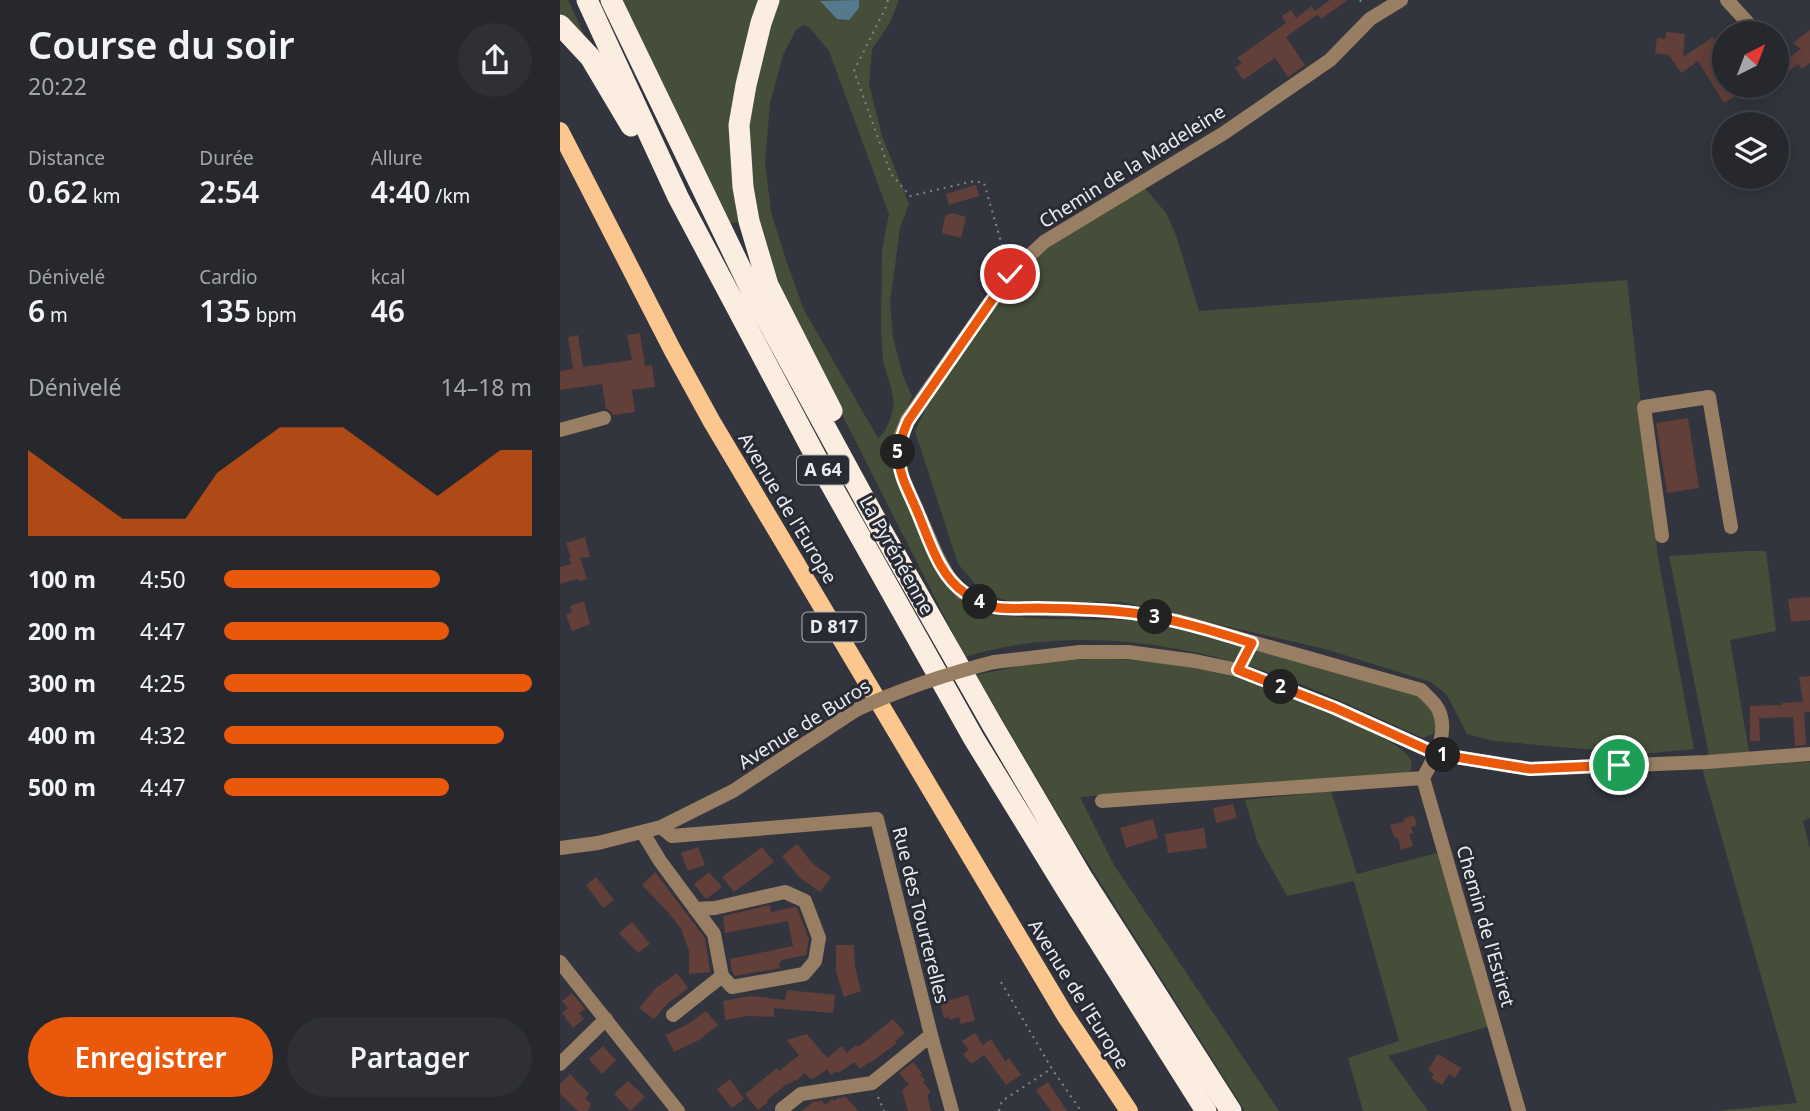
<!DOCTYPE html>
<html lang="fr">
<meta charset="utf-8">
<style>
body{margin:0;font-family:"Noto Sans",sans-serif;background:#2e3036;color:#f1f3f6;height:100vh;display:flex;flex-direction:column;font-size:26px;white-space:nowrap}
*{box-sizing:border-box;margin:0}
p{font-size:23px;color:#a4a6aa}
.icon{flex:none;width:38px;height:38px;fill:none;stroke:currentColor;stroke-width:2;stroke-linecap:round;stroke-linejoin:round}
.map{position:relative;flex:1;overflow:hidden}
.details{display:flex;flex-direction:column;background:#26282e;width:560px}
.details>*{flex:none}
.needle{width:46px;rotate:42deg}
.controls{position:absolute;left:1152px;top:21px;display:grid;gap:14px}
.controls a{display:grid;place-items:center;width:77px;height:77px;border-radius:50%;background:#26282e;box-shadow:0 4px 18px #0003,0 0 0 2px #42444a;font-size:35px}
.pin{position:absolute;display:grid;place-items:center;width:60px;height:60px;color:#fff;margin:-30px;border:4px solid #fff;border-radius:50%;box-shadow:0 2px 7px #0007}
.km{position:absolute;width:35px;height:35px;margin:-18px;border-radius:50%;background:#222;color:#fff;font-size:19px;line-height:35px;text-align:center}
.round{display:grid;place-items:center;flex:none;width:74px;height:74px;border-radius:37px;background:#2e3036}
.summary{display:flex;align-items:center;justify-content:space-between;height:119px;padding:0 28px}
h1{font-size:38px;font-weight:600;line-height:52px}
.figures{display:grid;grid-template-columns:repeat(3,1fr);gap:10px;height:119px;padding:7px 28px}
.figures div{display:grid;align-content:center}
.figures b{font-size:30px;font-weight:600}
.figures small{font-size:19px;font-weight:400}
.figures p{font-size:19px}
.chart{height:196px;padding:14px 28px}
.chart p{display:flex;justify-content:space-between}
.chart svg{width:100%;height:126px;margin-top:7px;fill:#ea580c;opacity:.7}
.cta{display:flex;gap:14px;margin-top:auto;padding:14px 28px}
.cta a{flex:1;height:80px;border-radius:42px;background:#ea580c;color:#fff;font-size:28px;font-weight:600;line-height:80px;text-align:center}
.cta a+a{background:#2e3036;color:#f1f3f6}
ul{padding:0 28px;list-style:none;font-size:23px}
li{display:grid;grid-template-columns:112px 84px 1fr;align-items:center;height:52px}
li i{height:18px;border-radius:9px;background:#ea580c}
main{display:flex;flex:1;min-height:0}
.map>svg:first-child{display:block}
.green{fill:#454e38;fill-rule:evenodd}
.water{fill:#557a8d}
.building{fill:#623f39}
.lines{fill:none;stroke-linecap:round;stroke-linejoin:round}
.path{stroke:#82848b;stroke-width:2;stroke-dasharray:2 5;stroke-linecap:butt}
.minor{stroke:#987f64;stroke-width:14}
.major{stroke:#fbc78e;stroke-width:18}
.highway{stroke:#fbeee1;stroke-width:21}
.minor-bridge{stroke:#987f64;stroke-width:14}
.route-casing{stroke:#fff;stroke-width:14}
.route{stroke:#ea580c;stroke-width:9}
.labels{text-anchor:middle;stroke-width:6;stroke-linejoin:round;paint-order:stroke}
.shield{fill:#292b34;stroke:#afb1b8;stroke-width:2}
.shield-label{font-size:18px;font-weight:bold;fill:#e9ebf0}
.street-label{font-size:19px;fill:#e9ebf0;stroke:#292b34}
</style>
<main>
<section class="details">
<div class="summary"><div><h1>Course du soir</h1><p>20:22</p></div><a class="round"><svg class="icon" aria-label="share" viewBox="0 0 24 24"><path d="M12 15V3M7 8l5-5 5 5M5 13v7h14v-7"/></svg></a></div>
<div class="figures">
<div><p>Distance</p><b>0.62<small> km</small></b></div>
<div><p>Durée</p><b>2:54</b></div>
<div><p>Allure</p><b>4:40<small> /km</small></b></div>
</div>
<div class="figures">
<div><p>Dénivelé</p><b>6<small> m</small></b></div>
<div><p>Cardio</p><b>135<small> bpm</small></b></div>
<div><p>kcal</p><b>46</b></div>
</div>
<div class="chart"><p><span>Dénivelé</span>14–18 m</p>
<svg viewBox="0 0 160 44" preserveAspectRatio="none"><path d="M0 44V14L10 22L20 30L30 38L40 38L50 38L60 22L70 14L80 6L90 6L100 6L110 14L120 22L130 30L140 22L150 14L160 14V44z"/></svg>
</div>
<ul>
<li><b>100 m</b>4:50<i style="width:70%"></i></li>
<li><b>200 m</b>4:47<i style="width:73%"></i></li>
<li><b>300 m</b>4:25<i style="width:100%"></i></li>
<li><b>400 m</b>4:32<i style="width:91%"></i></li>
<li><b>500 m</b>4:47<i style="width:73%"></i></li>
</ul>
<div class="cta"><a>Enregistrer</a><a>Partager</a></div>
</section>
<div class="map">
<svg width="1250" height="1111" viewBox="0 0 1250 1111">
<rect width="100%" height="100%" fill="#33353e"/>
<path class="green" d="M0,0H8L24,34L22,35L0,16Z
M62,0H200L182,56L174,96L181,222L169,223Z
M217,0H339L330,23L312,49L309,84L322,136L349,204L340,228L330,303L333,337L343,376L352,396L328,450L330,464L391,591L422,614L486,619L575,620L615,626L860,696C870,708 880,716 874,733L863,738C819,719 775,697 730,680C631,643 508,624 405,657L231,314L215,278L200,238L185,129ZM243,25L250,28L269,51L329,214L322,250L321,331L323,361L331,387L334,403L331,417L325,431L318,438L244,310L227,263L211,212L205,162L210,103L223,55L236,30Z
M583,186L606,213L616,235L639,311L1067,280L1098,557L1134,749L1081,754L934,741L907,734L887,695L871,682L765,649L562,602L454,603L433,596L418,587L398,564L355,431L367,406L458,275L493,240Z
M1185,551H1206L1216,631L1170,640L1189,752L1149,755L1109,556Z
M541,658C575,660 608,663 642,669C695,680 744,701 793,723C808,730 838,743 848,756C852,761 852,764 851,771L844,776L680,785L520,797L554,865L719,1111H685L512,838L416,675L473,663Z
M1250,762V818L1243,821L1250,849V1111H1156L1237,1103L1142,768Z
M771,791L797,874L877,853L930,1026L828,1056L868,1111H803L788,1058L839,1041L794,881L727,896L698,844L685,800Z"/>
<path class="water" d="M299,0V8L289,20L277,19L260,1Z"/>
<path class="building" d="M770,0H788L761,19L755,11L758,14L726,37L745,65L728,77L715,58L683,80L675,68L682,63L677,58L726,23L722,16L731,10L736,18L752,6L755,11Z
M1250,30V63L1242,69L1238,64L1216,81V54L1223,62L1241,49L1233,43Z
M1106,32L1125,34L1123,57L1153,37L1164,56V86H1173L1179,94L1164,103L1138,61L1121,73L1109,55L1095,53L1097,38L1105,39Z
M416,185L419,196L389,205L386,194Z
M392,213L406,217L401,238L382,233L385,216Z
M80,333L85,366L92,365L95,387L72,390L75,412L53,415L50,411L46,409L42,384L0,390V371L13,369L8,337L18,335L23,367L72,360L67,335Z
M1128,418L1139,488L1107,493L1096,423Z
M25,537L30,557L20,558L27,579L21,581L17,579L0,584V567L11,564L9,558H11L6,543Z
M1250,597V620L1231,622L1228,599Z
M24,601L30,624L12,631L6,615L12,612L10,606Z
M1250,676V712H1244L1246,745L1235,746L1233,717L1199,718L1200,741H1190V706L1222,705V703L1243,702L1239,677Z
M673,804L677,818L656,823L653,808Z
M854,815L857,825L851,827L853,833L849,834L853,846L841,850L838,838L834,837L830,825L844,822L843,819Z
M593,819L598,838L566,848L560,828Z
M644,828L647,848L608,853L605,834Z
M237,844L252,863L271,877L260,892L239,877L222,856Z
M138,847L145,865L128,871L121,853Z
M202,847L214,862L174,892L162,877Z
M95,872L145,938L150,972L129,974V951L121,929L108,912L82,885Z
M149,872L162,887L146,899L134,884Z
M36,877L54,900L43,908L26,885Z
M210,905L211,912L235,907L237,908L249,939L246,955L221,960V962H219L220,968L175,976L172,971L170,959L233,946L228,921L165,933L163,916Z
M72,922L90,944L78,953L59,933Z
M276,945H294L295,967L301,991L284,997L276,972Z
M117,973L128,988L108,1003L94,1019L79,1008L96,988Z
M227,990L275,995L273,1013L214,1008V1017L188,1016L165,1020L163,1001L190,996L225,1000Z
M12,993L25,1009L19,1013L24,1019L13,1028L2,1013L8,1008L2,1001Z
M408,995L415,1020L401,1024L399,1017L389,1020V1017L384,1018L380,1003Z
M146,1011L158,1025L139,1040L114,1052L106,1035L128,1024Z
M333,1019L345,1033L335,1041L337,1043L310,1063L309,1062L300,1069L295,1062L278,1073L276,1071L271,1075L267,1069L256,1077L250,1079L245,1073L236,1081L235,1080L229,1084L228,1083L207,1100L208,1102L198,1110L185,1094L217,1068L219,1071L239,1055L227,1040L247,1034L267,1058L282,1046L287,1053L296,1045L298,1047Z
M415,1033L423,1045L431,1039L445,1061L449,1058L461,1075L446,1085L424,1055L411,1064L403,1054L409,1050L402,1041Z
M43,1046L56,1060L42,1074L29,1059Z
M878,1054L901,1068L895,1078L889,1074L882,1085L871,1078L874,1074L868,1070Z
M353,1062L362,1073L360,1075L365,1080L363,1082L371,1092L367,1095L371,1111H348L342,1090L349,1084L339,1073Z
M10,1074L29,1094L25,1098L31,1104L28,1111H18L0,1094V1084Z
M170,1079L184,1099L172,1108L157,1089Z
M68,1081L85,1097L70,1111L54,1094Z
M488,1082L507,1111H491L476,1090Z
M286,1097L298,1111H241L253,1102L262,1101L265,1105L272,1099L274,1101L278,1098Z"/>
<g class="lines">
<path class="path" d="M328,0L326,7L294,71L331,174L350,196L414,181L424,183L446,259
M800,0L803,6
M441,982L492,1069L521,1111
M318,1097L324,1111
M439,1111L442,1101L491,1069"/>
<path class="minor" d="M841,0L810,19L770,60L664,133L484,242L450,274L347,420L340,438L338,455L342,476L378,558L388,576L402,592L419,601L437,608L535,610L573,613L618,621L861,690C867,696 876,703 879,711C889,734 874,758 863,778L959,1111
M1167,0L1188,23
M0,430L44,418
M1102,536L1084,407L1149,397L1171,527
M434,662L520,652H568L635,661L678,670L775,708L877,754L970,769L1147,762L1250,754
M542,801L863,778
M101,827L112,836L317,819L371,1035L392,1111
M83,833L100,861L154,934L162,976L172,987L244,974L255,961L259,938L245,901L225,892L155,908L135,909
M0,848L38,843L101,827L173,791L296,710
M0,962L118,1111
M113,1015L162,976
M0,1064L46,1019
M222,1111V1109L241,1094L312,1083L371,1035"/>
<path class="major" d="M0,131L113,351L152,422L474,963L505,1015L569,1111"/>
<path class="highway" d="M27,0L118,197L265,474L414,739L506,889L646,1111
M51,0L194,296L318,524L433,726L523,879L671,1111
M209,0L201,23L186,85L179,125L183,187L189,221L208,285L272,411
M0,25L30,57L71,126"/>
<path class="minor-bridge" d="M296,710C341,689 386,674 434,662"/>
</g>
<g class="lines">
<g class="route-casing">
<path id="route" d="M450,274L348,421C330,461 341,474 357,511C369,539 379,576 405,593C414,599 424,604 434,607C447,610 463,608 477,608C509,609 541,609 573,613C614,619 653,631 692,643L678,670L775,708L877,754L970,769L1059,765"/>
</g>
<use href="#route" class="route"/>
</g>
<g class="labels">
<g class="shield">
<rect x="237" y="455.5" width="52" height="29" rx="5"/>
<rect x="242.5" y="612.5" width="63" height="29" rx="5"/>
</g>
<g class="shield-label">
<text x="263" y="476">A 64</text>
<text x="274" y="633">D 817</text>
</g>
<g class="street-label">
<text transform="translate(572 166) rotate(-32)" y="7">Chemin de la Madeleine</text>
<text transform="translate(228 508) rotate(59)" y="7">Avenue de l'Europe</text>
<text transform="translate(337 555) rotate(61)" y="7">La Pyrénéenne</text>
<text transform="translate(244 724) rotate(-32)" y="7">Avenue de Buros</text>
<text transform="translate(361 915) rotate(76)" y="7">Rue des Tourterelles</text>
<text transform="translate(926 926) rotate(74)" y="7">Chemin de l'Estiret</text>
<text transform="translate(519 994) rotate(58)" y="7">Avenue de l'Europe</text>
</g>
</g>
</svg>
<div class="controls">
<a><svg class="needle" viewBox="-14 -14 28 28"><path d="M0-13l5 13h-10z" fill="#e53935"/><path d="M0 13l5-13h-10z" fill="#a4a6aa"/></svg></a>
<a><svg class="icon" aria-label="layers" viewBox="0 0 24 24"><path d="M12 4l9 5-9 5-9-5zM3 14l9 5 9-5"/></svg></a>
</div>
<div class="pin" style="left:1059px;top:765px;background:#1e9e55"><svg class="icon" aria-label="arrive" viewBox="0 0 24 24"><path d="M6 21V4h12l-3 4 3 4H6"/></svg></div>
<div class="pin" style="left:450px;top:274px;background:#d93025"><svg class="icon" aria-label="check" viewBox="0 0 24 24"><path d="M5 12l5 5 9-10"/></svg></div>
<b class="km" style="left:883px;top:755px">1</b>
<b class="km" style="left:721px;top:687px">2</b>
<b class="km" style="left:595px;top:617px">3</b>
<b class="km" style="left:420px;top:602px">4</b>
<b class="km" style="left:338px;top:452px">5</b>
</div>
</main>
